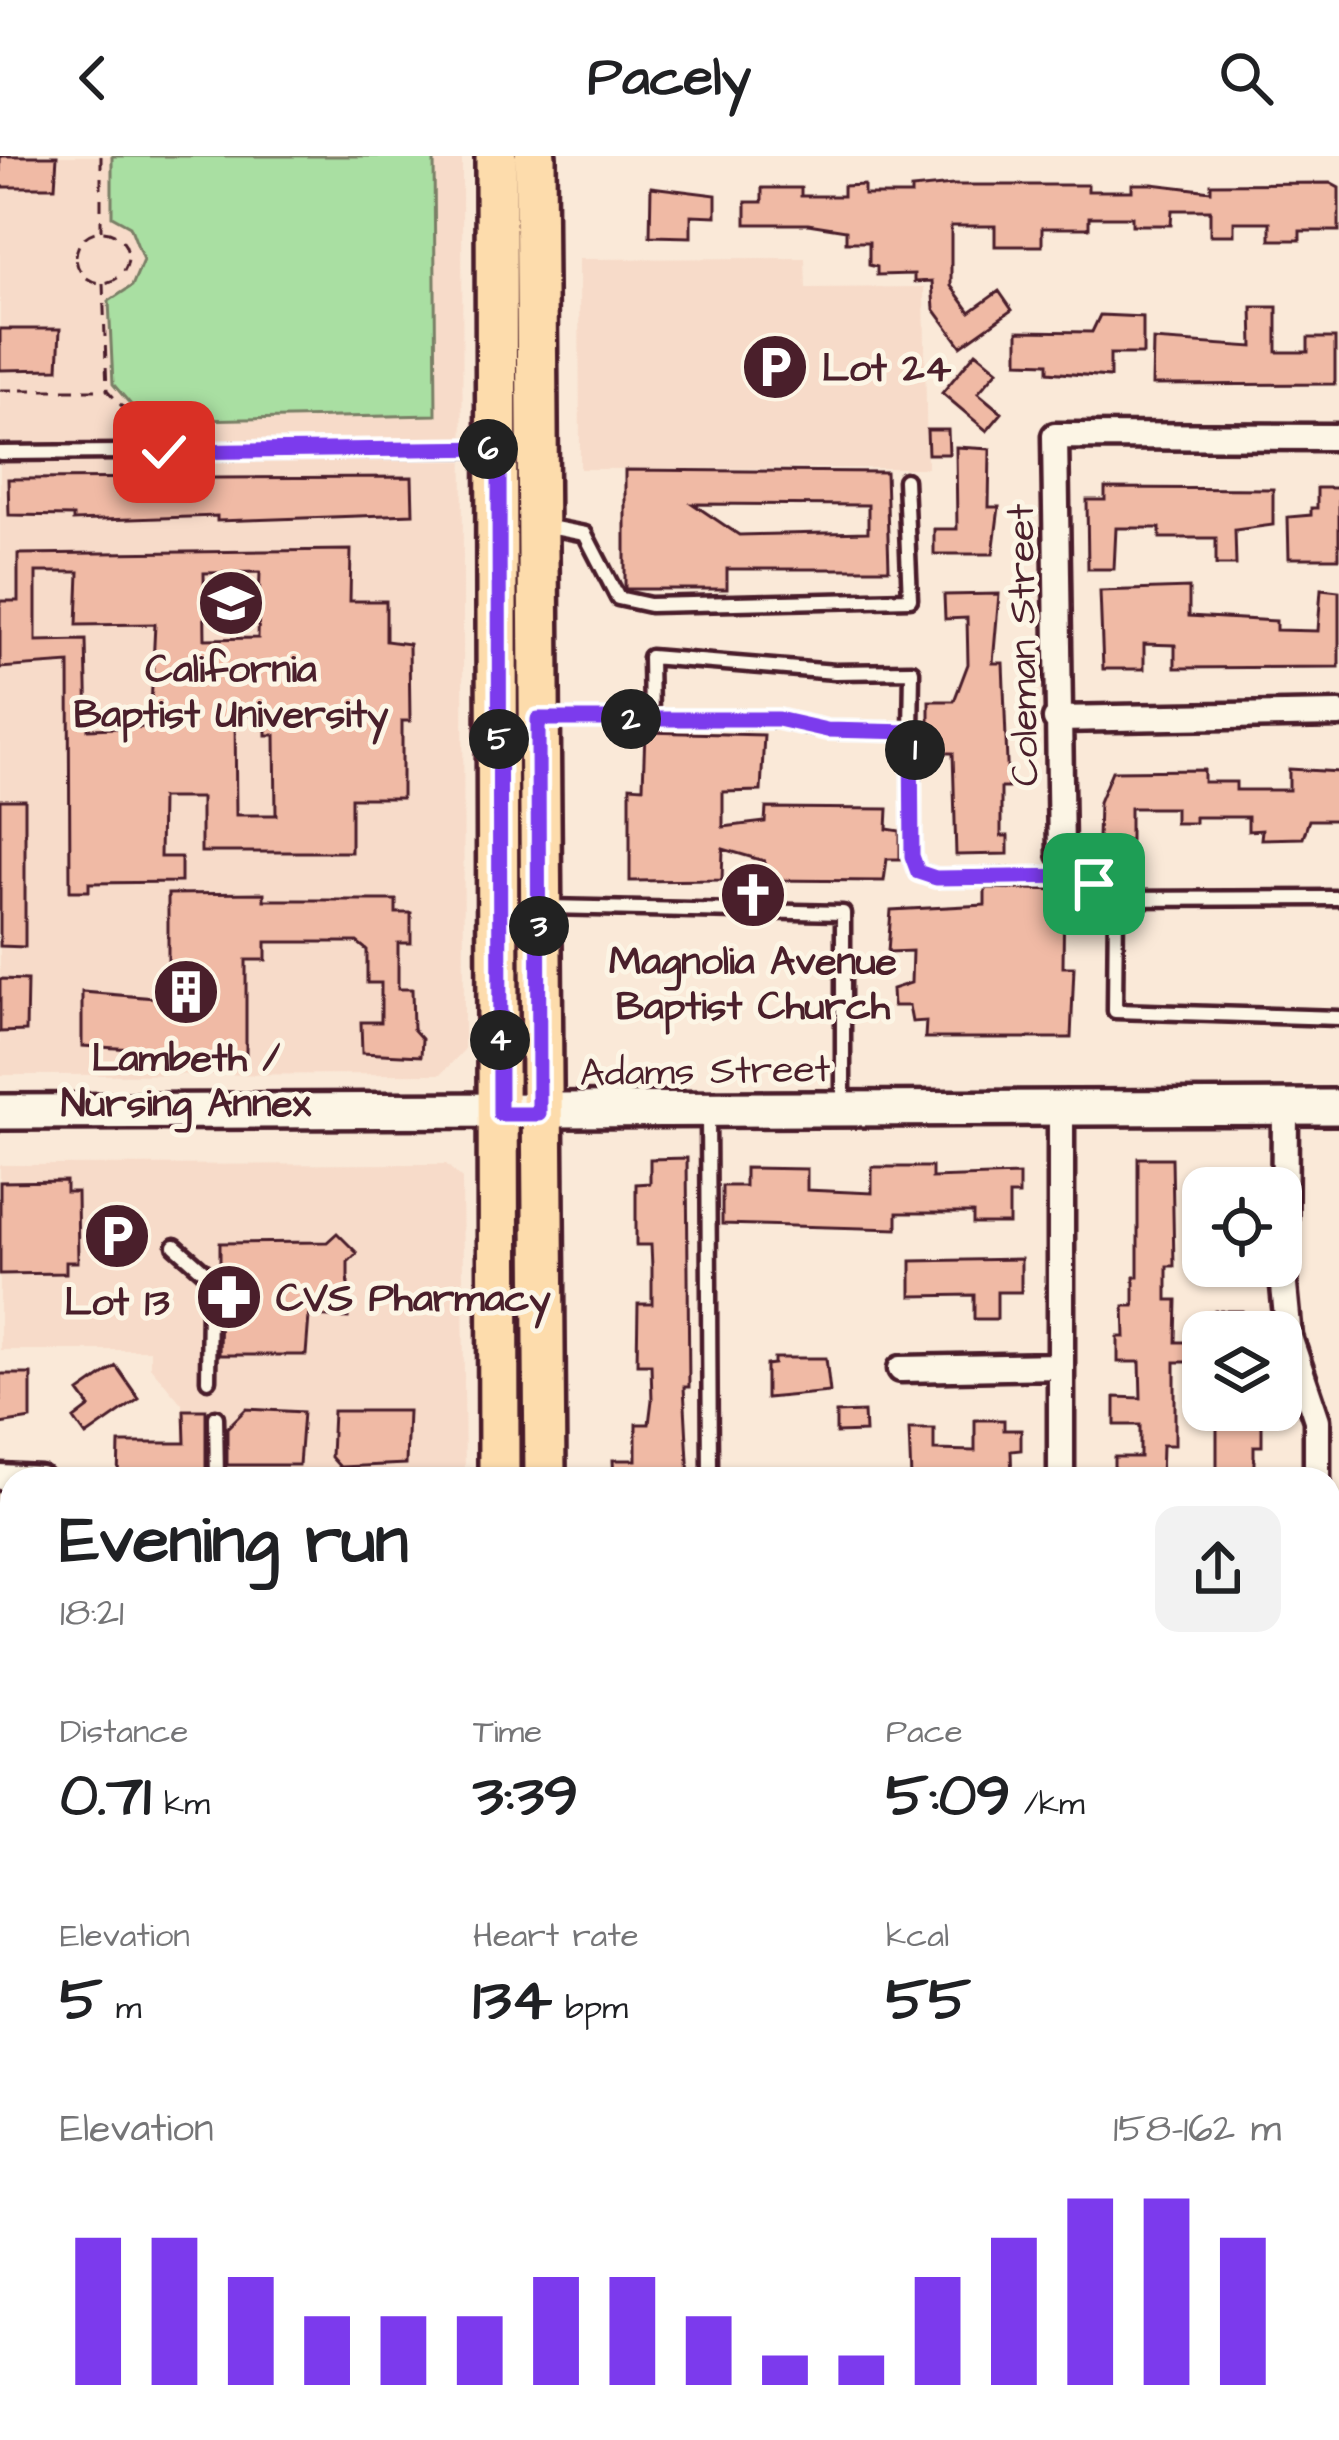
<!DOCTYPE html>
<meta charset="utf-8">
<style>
body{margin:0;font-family:"Architects Daughter",sans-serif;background:#f2f2f2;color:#202124;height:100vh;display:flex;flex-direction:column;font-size:45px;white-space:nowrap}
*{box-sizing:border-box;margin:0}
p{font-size:39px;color:#757577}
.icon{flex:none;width:66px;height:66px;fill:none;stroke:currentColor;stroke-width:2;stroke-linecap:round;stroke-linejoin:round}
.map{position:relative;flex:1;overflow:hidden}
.panel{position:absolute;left:0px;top:1311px;width:1341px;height:975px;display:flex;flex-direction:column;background:#fff;border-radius:36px 36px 0 0;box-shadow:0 3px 9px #0004}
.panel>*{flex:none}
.buttons{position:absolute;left:1182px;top:1011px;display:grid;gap:24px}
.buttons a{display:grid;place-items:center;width:120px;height:120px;border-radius:24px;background:#fff;box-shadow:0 3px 9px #0004;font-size:60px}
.pin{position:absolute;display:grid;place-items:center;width:102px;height:102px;color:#fff;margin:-51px;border-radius:24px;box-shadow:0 6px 18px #0006}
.km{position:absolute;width:60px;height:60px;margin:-30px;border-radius:50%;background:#222;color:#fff;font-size:33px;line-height:60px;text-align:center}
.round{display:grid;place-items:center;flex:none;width:126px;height:126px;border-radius:24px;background:#f2f2f2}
.headline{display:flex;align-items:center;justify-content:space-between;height:204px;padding:0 60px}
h1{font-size:66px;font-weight:700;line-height:90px}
.stats{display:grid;grid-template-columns:repeat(3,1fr);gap:18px;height:204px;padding:12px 60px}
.stats div{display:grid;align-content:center}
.stats b{font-size:60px;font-weight:700}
.stats small{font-size:33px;font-weight:400}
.stats p{font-size:33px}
.chart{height:336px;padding:24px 60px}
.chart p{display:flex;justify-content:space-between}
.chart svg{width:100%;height:216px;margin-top:12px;stroke:#7c3aed;stroke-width:6}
header{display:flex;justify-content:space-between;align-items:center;height:156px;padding:0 60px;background:#fff;font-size:54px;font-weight:700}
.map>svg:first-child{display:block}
.built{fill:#f7dbc9}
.green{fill:#a9dfa2;stroke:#7a7f66;stroke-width:3}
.building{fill:#f0baa5;stroke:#4a1f2b;stroke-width:3;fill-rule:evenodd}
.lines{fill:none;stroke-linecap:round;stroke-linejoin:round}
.lane-casing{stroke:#4a1f2b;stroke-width:21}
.street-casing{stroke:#4a1f2b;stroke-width:33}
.secondary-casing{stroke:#4a1f2b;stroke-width:42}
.primary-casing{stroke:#4a1f2b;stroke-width:48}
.path{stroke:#4a1f2b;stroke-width:3;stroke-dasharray:12 9;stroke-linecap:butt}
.lane{stroke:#fcf5e5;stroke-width:12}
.street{stroke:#fcf5e5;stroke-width:24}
.secondary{stroke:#fcf5e5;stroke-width:33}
.primary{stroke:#fddcac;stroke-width:39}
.route-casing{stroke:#fff;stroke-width:24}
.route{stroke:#7c3aed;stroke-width:15}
.labels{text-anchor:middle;stroke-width:10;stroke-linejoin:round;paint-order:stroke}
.poi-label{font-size:39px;font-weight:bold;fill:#4a1f2b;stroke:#fcf5e5}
.street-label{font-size:39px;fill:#4a1f2b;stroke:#fcf5e5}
</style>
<header><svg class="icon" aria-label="back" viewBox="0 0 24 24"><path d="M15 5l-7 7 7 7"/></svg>Pacely<svg class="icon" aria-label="search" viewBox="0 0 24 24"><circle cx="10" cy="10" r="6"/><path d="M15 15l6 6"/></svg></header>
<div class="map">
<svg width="1339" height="2284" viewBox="0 0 1339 2284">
<rect width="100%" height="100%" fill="#fae9d8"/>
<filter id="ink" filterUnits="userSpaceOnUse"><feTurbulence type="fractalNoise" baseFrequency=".00833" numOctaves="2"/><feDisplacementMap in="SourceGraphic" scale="24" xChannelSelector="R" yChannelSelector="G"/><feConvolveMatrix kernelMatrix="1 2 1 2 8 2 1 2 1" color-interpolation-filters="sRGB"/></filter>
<g filter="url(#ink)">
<path class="built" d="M0,0H462L464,894L441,918L0,919Z
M805,102L806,132L924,131L927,312L580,313L579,103Z
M446,1008L462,1023L465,1323H183L182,1248L150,1210V1194H0V1009Z"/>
<path class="green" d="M112,0H434L436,259L145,265L113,228L109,145L132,130L143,104L130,70L112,60Z"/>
<path class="building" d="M0,0H57L55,31H0Z
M1330,27L1339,32V75H1300V84H1270V66H1234V79H1210V54H1172L1171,69H1132V61H1089V72H1042V90H995V70H951V130L970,156L999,135L1012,154L961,190L934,153L932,125L914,126V118L877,119V111L869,109V86H846V74L808,68H746V46H762V32H801V40H843V30L864,29V39H911V33L953,29H1088V35H1132V28H1152L1211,35V28Z
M651,31L716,39V60L691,59V81L650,80Z
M1252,151H1277V196H1308V182H1335V228L1152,229L1153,184L1253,191Z
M1100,159L1143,161V198H1110V221L1048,216V207L1018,206V175L1092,176Z
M0,173H60L58,213L0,214Z
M976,196L998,214L978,237L1002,257L987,275L942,237Z
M927,274H948L949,298H928Z
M956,291L990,293L989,351H999L993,398H934V373H957Z
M625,314L886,316L889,413H727V433H625ZM693,348L868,349V376L739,379Z
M412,321L413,358L217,365V360L73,365V360L9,359L8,323Z
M1105,332L1273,333V369L1235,374L1236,409H1216V382H1160V372H1116L1114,413H1088L1087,344H1105Z
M1317,332H1339V402H1289L1288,361L1311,359V352H1317Z
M351,394L350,445H386V485L409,488L410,565H402V642H351V696H201V642H161L160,701H181V726L89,727V735H70L69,507L0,512V445H18V398ZM36,416H79L77,469L155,468L150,571L88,573L86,484L36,485ZM260,416L258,482L205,483L204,417ZM235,560H266V579H275L276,659H236Z
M1189,432V460L1276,465V474L1318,475L1321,433L1339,435V511L1175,512V489L1144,488V513H1103L1100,435Z
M999,438L993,507H1003L1008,632H1001V680H1008V698L956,699L953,597H929V545H954L968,508L967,462L945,463L944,439Z
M645,576L764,579L761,635L723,636V671L765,666L766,652L888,653L887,673L900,675V703H887L884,725L765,724L764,705L723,693L722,724L630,725V630L643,631Z
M1289,613L1339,616V664H1309L1303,682L1261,683L1262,674L1248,675V661H1195V667H1175V652H1130V684H1098L1099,646L1112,615L1204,614V626H1236V634H1289Z
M0,644H25V791L0,790Z
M985,732L1064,734L1063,811H1074L1071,882H925L926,865L912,866L909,850H893L892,833L911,827L912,795L888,796L891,754L985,749Z
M264,737V744H396V757H411V787H398V833H412L413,873L422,883L421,900L362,897L361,866H381V827H367V794L357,786H266V804H246V900L169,901V895L82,890V836L168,843V738Z
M0,823L27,824L26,875L0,876Z
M687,1002L689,1231H684L689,1323H614L613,1304H636V1268H649L652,1244L651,1208H637L638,1148H652V1111L651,1089H636V1028L650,1027V1003Z
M1138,1002H1172L1174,1110H1167V1144H1177L1176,1186H1203V1206H1175V1289H1162L1161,1323L1114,1322V1301H1140V1269H1115V1241L1141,1242L1140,1206H1118V1181H1125L1124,1150H1134V1121H1138Z
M872,1011H932V1022L1019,1019V1039H1009V1068H973V1057H897V1073L722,1068V1030H745V1012L807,1013V1034L872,1037Z
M66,1025V1036H77L78,1106H66V1117L0,1118V1026Z
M337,1077L357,1097L348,1106V1162L309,1160L306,1199H219L220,1147L214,1138L220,1129V1087L327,1086Z
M1021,1103V1136H997V1163H974V1139L911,1140V1105Z
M1215,1155H1242V1176H1214Z
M774,1202H826L830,1236L766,1242V1209L774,1208Z
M116,1210L139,1243L86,1280L74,1263L90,1251L79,1236Z
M0,1218H31V1263L0,1268Z
M246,1253L303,1256L299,1309H227V1272Z
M184,1254H206V1323H118L119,1287H185Z
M1217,1254H1253V1267H1262V1290H1254V1323H1217Z
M333,1255H408L406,1308L340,1311L331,1301Z
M864,1256L865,1276L836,1277V1257Z
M975,1264H1004V1274H1021V1294L1011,1295L1012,1323H911L909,1273H934V1294L975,1295Z"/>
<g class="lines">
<g class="lane-casing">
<path id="lane" d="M0,297L491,293
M544,370L585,378L618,442L650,449L910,443L905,324
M543,563H778L827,574L911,576L912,515L835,516L650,501L651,563
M911,576L912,701L918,715L936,722L1075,720L1116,743
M1339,742L1116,743L1115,855L1339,862
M546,751L843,757V949
M708,955L710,1323
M175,1090L208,1119L209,1129
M208,1224L209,1147
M216,1261L217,1323
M715,2274V2284"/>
</g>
<g class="street-casing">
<path id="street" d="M1056,563L1339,558
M1061,698L1055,280L1339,281
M1285,951L1284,1130L1289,1181L1317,1264V1323
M901,1213L1059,1210
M0,1321L40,1323
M1061,1323V952
M1329,1865H1339
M0,1917H12
M0,1943H12
M1329,2149H1339"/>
</g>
<g class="secondary-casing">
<path id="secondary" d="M0,956L1339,951"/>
</g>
<g class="primary-casing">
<path id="primary" d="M496,0L499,1323
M535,0L545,1323
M502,2274V2284
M549,2274V2284"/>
</g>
<path class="path" d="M101,0V74
M76 101a26 26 0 1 1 52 0a26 26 0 1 1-52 0Z
M103,127L107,234L147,277
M0,234H105"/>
<use href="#lane" class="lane"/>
<use href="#street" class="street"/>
<use href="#secondary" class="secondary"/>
<use href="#primary" class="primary"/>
</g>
</g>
<g class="lines" filter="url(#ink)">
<g class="route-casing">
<path id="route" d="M164,296L499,292L500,958H539L538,563H778L827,574L911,576L912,700L918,716L936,722L1075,720L1094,728"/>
</g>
<use href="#route" class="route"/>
</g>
<defs>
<g id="parking-disc" transform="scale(3.45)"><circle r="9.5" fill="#4a1f2b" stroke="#fcf5e5"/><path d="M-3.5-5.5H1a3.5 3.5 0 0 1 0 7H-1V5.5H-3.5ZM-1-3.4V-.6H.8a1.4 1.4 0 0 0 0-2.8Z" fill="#fff"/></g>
<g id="university-disc" transform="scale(3.45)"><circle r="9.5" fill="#4a1f2b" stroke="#fcf5e5"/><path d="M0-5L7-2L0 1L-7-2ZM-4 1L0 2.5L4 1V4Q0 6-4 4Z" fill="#fff"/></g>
<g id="church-disc" transform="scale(3.45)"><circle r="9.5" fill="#4a1f2b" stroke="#fcf5e5"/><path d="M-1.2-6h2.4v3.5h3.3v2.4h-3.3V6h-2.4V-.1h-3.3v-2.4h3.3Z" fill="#fff"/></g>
<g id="building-disc" transform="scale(3.45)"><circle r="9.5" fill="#4a1f2b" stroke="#fcf5e5"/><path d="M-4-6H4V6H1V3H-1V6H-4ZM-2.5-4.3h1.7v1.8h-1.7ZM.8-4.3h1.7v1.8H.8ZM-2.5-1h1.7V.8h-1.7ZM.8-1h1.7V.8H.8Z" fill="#fff"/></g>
<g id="pharmacy-disc" transform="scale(3.45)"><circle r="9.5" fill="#4a1f2b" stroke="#fcf5e5"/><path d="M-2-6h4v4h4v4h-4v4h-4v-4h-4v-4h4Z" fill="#fff"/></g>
</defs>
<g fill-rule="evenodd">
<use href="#parking-disc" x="775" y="211"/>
<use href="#university-disc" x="231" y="447"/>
<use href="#church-disc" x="753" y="739"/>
<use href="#building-disc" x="186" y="836"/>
<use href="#parking-disc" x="117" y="1080"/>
<use href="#pharmacy-disc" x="229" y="1141"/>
</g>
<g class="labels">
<g class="poi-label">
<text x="822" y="225" text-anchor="start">Lot 24</text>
<text x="231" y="526">California<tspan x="231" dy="45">Baptist University</tspan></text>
<text x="753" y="818">Magnolia Avenue<tspan x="753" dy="45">Baptist Church</tspan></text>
<text x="186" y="915">Lambeth /<tspan x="186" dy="45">Nursing Annex</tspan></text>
<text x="276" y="1155" text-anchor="start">CVS Pharmacy</text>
<text x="117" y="1159">Lot 13</text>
</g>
<g class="street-label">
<text transform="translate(1021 489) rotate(-91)" y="14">Coleman Street</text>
<text transform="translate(705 913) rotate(-1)" y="14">Adams Street</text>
</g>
</g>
</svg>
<div class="buttons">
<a><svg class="icon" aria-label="locate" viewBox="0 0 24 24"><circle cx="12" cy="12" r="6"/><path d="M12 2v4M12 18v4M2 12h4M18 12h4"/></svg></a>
<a><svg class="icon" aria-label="layers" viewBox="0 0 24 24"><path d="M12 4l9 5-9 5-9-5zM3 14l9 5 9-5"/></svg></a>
</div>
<div class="pin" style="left:1094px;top:728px;background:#1e9e55"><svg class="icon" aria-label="arrive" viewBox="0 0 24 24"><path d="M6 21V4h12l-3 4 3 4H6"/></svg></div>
<div class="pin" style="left:164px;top:296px;background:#d93025"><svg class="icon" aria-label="check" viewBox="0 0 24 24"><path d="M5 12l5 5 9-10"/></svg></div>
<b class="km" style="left:915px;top:594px">1</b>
<b class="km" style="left:631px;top:563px">2</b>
<b class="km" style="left:539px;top:770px">3</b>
<b class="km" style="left:500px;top:884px">4</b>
<b class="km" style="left:499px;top:583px">5</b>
<b class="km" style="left:488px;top:293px">6</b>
<section class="panel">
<div class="headline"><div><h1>Evening run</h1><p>18:21</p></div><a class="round"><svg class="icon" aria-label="share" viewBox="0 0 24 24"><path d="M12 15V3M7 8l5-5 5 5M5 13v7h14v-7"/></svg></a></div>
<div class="stats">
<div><p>Distance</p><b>0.71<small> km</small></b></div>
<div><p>Time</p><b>3:39</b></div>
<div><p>Pace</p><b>5:09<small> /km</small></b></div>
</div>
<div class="stats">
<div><p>Elevation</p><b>5<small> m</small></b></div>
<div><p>Heart rate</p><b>134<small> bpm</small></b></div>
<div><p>kcal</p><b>55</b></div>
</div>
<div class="chart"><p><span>Elevation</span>158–162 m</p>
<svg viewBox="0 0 160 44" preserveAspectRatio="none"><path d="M5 44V14M15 44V14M25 44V22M35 44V30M45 44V30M55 44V30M65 44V22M75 44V22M85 44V30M95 44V38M105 44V38M115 44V22M125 44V14M135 44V6M145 44V6M155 44V14"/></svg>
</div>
</section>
</div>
